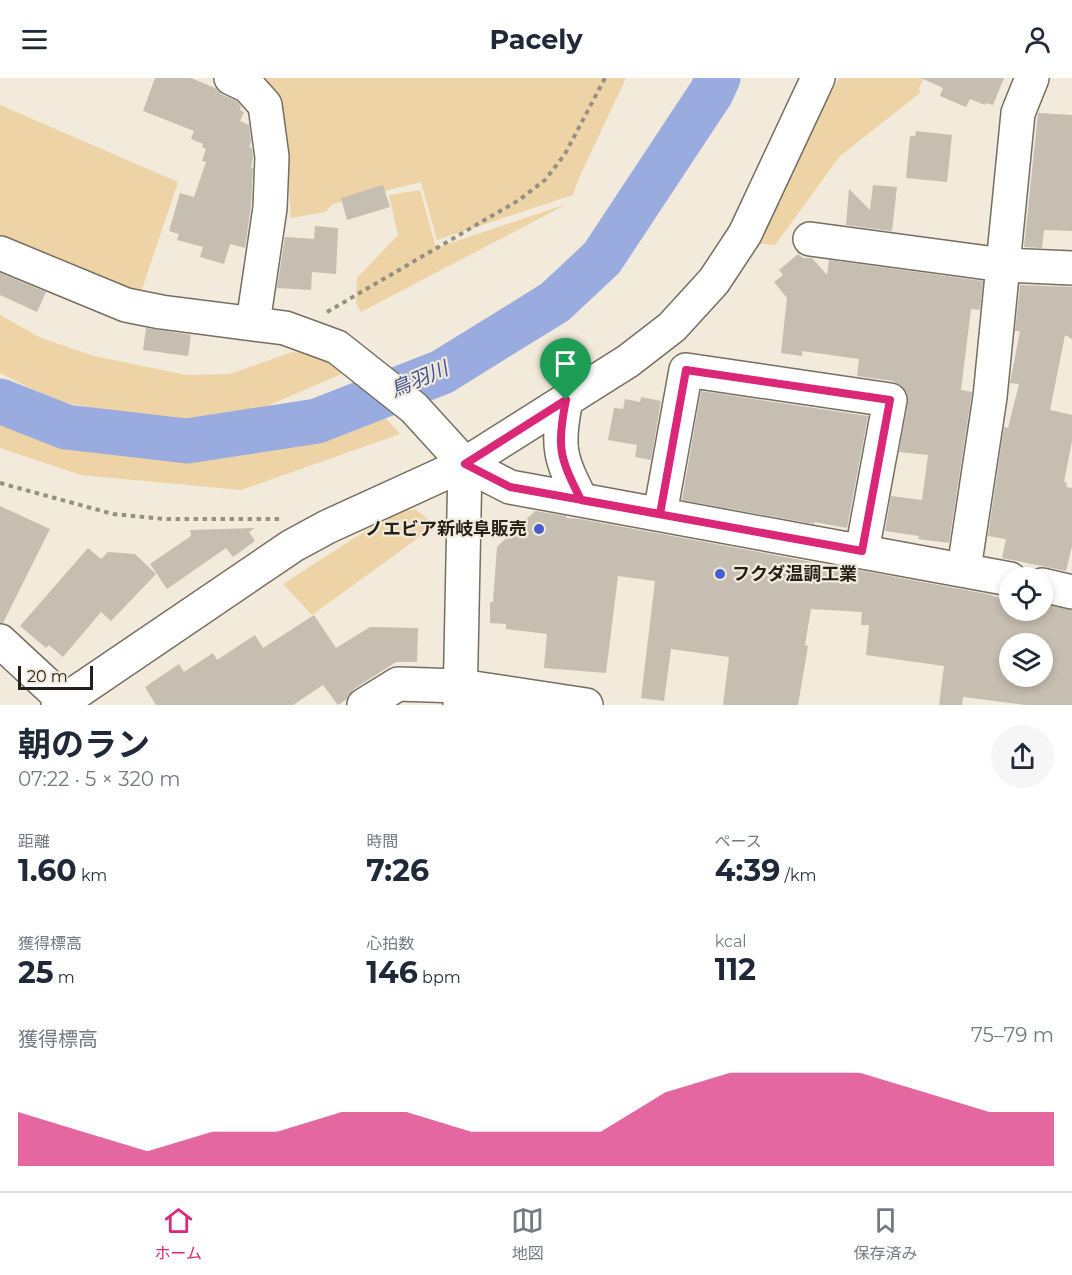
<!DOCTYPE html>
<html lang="ja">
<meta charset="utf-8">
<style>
body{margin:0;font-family:Montserrat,"Noto Sans JP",sans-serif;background:#f6f6f7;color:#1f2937;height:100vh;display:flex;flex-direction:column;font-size:22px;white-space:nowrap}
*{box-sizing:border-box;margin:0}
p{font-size:20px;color:#747a83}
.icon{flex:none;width:33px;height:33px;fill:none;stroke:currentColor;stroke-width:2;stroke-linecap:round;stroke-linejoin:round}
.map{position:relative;height:627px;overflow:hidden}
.details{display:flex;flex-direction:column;background:#fff;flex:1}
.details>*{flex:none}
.controls{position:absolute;left:999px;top:489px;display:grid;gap:12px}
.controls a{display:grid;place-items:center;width:54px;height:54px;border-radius:50%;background:#fff;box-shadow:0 3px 9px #0003;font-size:30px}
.scale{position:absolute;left:18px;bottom:15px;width:75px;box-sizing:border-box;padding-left:6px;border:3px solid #24211b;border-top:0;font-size:16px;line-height:21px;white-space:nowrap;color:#24211b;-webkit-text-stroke:4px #f2eadb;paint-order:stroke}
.pin{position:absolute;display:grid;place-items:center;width:51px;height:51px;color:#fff;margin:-62px -26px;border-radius:50% 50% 50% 0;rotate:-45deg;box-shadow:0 0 6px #0007}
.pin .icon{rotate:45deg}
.round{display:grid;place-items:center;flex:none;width:63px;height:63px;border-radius:32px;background:#f6f6f7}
.summary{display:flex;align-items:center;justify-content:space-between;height:102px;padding:0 18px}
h1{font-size:33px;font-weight:700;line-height:45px}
.stats{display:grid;grid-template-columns:repeat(3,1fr);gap:9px;height:102px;padding:6px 18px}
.stats div{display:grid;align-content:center}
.stats b{font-size:30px;font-weight:700}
.stats small{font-size:16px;font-weight:400}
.stats p{font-size:16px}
.chart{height:168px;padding:12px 18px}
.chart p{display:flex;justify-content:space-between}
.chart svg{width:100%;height:108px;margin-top:6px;fill:#db2777;opacity:.7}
header{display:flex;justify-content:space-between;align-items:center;height:78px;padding:0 18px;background:#fff;font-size:27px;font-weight:700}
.tab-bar{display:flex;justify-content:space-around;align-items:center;height:84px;border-top:2px solid #e0e1e3;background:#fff;font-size:16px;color:#747a83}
.tab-bar a{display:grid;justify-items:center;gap:3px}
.tab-bar .active{color:#db2777}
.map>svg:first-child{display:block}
.green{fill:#edd3a5}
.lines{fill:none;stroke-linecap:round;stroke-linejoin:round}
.river{stroke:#9aabdf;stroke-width:45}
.building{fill:#c6beb0;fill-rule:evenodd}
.minor-casing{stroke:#756e61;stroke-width:36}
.path{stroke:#958f84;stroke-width:4;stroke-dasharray:4.5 4.5;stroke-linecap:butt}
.minor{stroke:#fff;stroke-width:33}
.route-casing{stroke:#fff;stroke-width:12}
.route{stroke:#db2777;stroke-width:8}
.poi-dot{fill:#455dd1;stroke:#f2eadb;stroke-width:2}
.labels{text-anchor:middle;stroke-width:4.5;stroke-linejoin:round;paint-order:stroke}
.poi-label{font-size:18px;font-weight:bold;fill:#24211b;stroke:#f2eadb;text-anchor:end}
.water-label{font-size:20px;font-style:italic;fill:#415394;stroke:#f2eadb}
</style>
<header><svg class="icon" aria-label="menu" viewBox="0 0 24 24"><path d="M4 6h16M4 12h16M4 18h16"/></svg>Pacely<svg class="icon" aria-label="person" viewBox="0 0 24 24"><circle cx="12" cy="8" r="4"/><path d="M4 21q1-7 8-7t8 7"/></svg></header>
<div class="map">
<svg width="1072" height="627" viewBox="0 0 1072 627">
<rect width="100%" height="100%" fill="#f2eadb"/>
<path class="green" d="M262,0H626L578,102L573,117L437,162L421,104L333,126L325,134L291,140L285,48Z
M839,0H924L919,10L920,15L840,78L775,167L751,165Z
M0,27L178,104L141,214L79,194L0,158Z
M420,112L436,170L567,126L361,234L356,225L357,200L398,157L389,117Z
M0,237L41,260L94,278L186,297L230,296L292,274L314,276L346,294L249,336L171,344L56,323L0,295Z
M380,334L400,356L241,412L81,397L0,370V339L32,356L170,383Z
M398,432H416L436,447L312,537L283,506Z"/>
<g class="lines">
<path class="river" d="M0,323L66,349L187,363L317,343L442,294L555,224L602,180L711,15L718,0"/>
</g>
<path class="building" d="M155,0H191L215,10L223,17L237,23L241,29L240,32L244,34L240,43L249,47L251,64L249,69L252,70L253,80L251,89L253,90L251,128L245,170L230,166L224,186L200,179L203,169L177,162L179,156L169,153L180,115L194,119L206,84L202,83L206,71L202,69L203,66L191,61L194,53L143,33Z
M921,0H1004L993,27L986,25L985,27L970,21L966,29L940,18L943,10Z
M1038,35L1072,37V153L1044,152L1042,170L1024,169Z
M916,53L952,57L947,104L906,100L910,58H915Z
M383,107L390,129L347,142L341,120Z
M873,107L897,109L892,153L846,147L849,111L870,132Z
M315,148L338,150L336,196L312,194L311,212L277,210L285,159L314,161Z
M798,176L803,180H812L827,197L829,182L983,203L980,232L971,231L961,312L972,314L949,465L918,461L919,458L885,453L891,418L922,422L928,377L899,374L908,325L907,315L902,308L893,303L857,298L859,281L802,273V278L781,275L787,220L774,204L783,197L779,192Z
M0,195L46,214L37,234L0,217Z
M1020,207L1072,209V261L1065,257L1050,332L1072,337V363L1064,404L1067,405L1066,409L1072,410V468L1066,493L1002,480L1006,461L988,458L1004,349L1008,350L1019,306L1010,305L1020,253H1015Z
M146,250L191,257L188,278L143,272Z
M701,313L868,338L847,450L814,444V446L682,422Z
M641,319L661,323L651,382L635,379L637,367L608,362L614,330L623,331L625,321L640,324Z
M0,428L50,451L3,545H0Z
M535,433L566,438V440L580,441L812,484L811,488L847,490L992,517V518L1010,522V532H1042V526L1072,532V627H1027L963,619L962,627H939L944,588L866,577L869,547H861L862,534L811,531L805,567L808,568L798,627H723L729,579L671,571L664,623L641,620L655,503L618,498L606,595L544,590L547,556L506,551V546L490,545V524H493L497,469L511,455H516L517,450ZM1010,566H1042V598H1010Z
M255,450L249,454L255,463L233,479L226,470L167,511L150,486L191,458L190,452Z
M88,470L101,481L108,474L135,476L156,496L111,543L101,534L63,579L49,567L46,570L20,548Z
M314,537L336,570L370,549L418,550L417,584H396L354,611L347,621L338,627L323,607L293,627H156L145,609L179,586L184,594L213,575L217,582L255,557L263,570Z"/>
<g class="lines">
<g class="minor-casing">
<path id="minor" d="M231,0L248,8L265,27L272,79L270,130L253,245
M810,161L1003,187L1072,190
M0,175L126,227L161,234L285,250L337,269L414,330L465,386L510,409L1010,501
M566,322C556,370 560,380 581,422
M660,436L686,292L890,322L862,473
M964,491L990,319L1018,35L1032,0
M1042,507L1072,514
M0,563L69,627
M58,627L292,468L327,449L465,386L628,283L672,249L714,203L745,156L818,0
M364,627L398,606L460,608L586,627
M460,627L465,386"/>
</g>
<path class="path" d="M327,234L519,122L545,102L565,76L605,0
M0,405L113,436L164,441H280"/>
<use href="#minor" class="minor"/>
</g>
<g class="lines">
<g class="route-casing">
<path id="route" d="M566,322L465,386L510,409L660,436L686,292L890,322L862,473L581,422C560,380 556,370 566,322"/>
</g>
<use href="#route" class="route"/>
</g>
<g class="poi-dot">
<circle cx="539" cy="451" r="6"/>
<circle cx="720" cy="496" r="6"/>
</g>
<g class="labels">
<g class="poi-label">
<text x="527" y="457">ノエビア新岐阜販売</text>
<text x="732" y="502" text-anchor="start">フクダ温調工業</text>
</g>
<g class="water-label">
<text transform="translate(419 301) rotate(-23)" y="7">鳥羽川</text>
</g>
</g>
</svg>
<div class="controls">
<a><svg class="icon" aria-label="locate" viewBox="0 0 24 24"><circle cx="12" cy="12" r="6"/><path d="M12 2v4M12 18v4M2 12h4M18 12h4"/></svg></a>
<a><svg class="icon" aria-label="layers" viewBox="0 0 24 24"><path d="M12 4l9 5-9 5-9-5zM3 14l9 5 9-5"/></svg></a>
</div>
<div class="scale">20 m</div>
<div class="pin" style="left:566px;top:322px;background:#1e9e55"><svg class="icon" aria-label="arrive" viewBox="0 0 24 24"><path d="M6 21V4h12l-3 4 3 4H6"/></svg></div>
</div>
<section class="details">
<div class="summary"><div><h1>朝のラン</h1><p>07:22 · 5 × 320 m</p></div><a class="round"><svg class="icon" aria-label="share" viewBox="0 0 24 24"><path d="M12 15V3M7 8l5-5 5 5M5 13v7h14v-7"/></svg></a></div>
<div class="stats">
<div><p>距離</p><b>1.60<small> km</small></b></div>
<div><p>時間</p><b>7:26</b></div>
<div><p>ペース</p><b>4:39<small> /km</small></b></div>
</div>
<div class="stats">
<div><p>獲得標高</p><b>25<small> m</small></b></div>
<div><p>心拍数</p><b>146<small> bpm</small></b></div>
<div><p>kcal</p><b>112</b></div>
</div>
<div class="chart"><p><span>獲得標高</span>75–79 m</p>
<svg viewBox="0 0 160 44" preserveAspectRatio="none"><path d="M0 44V22L10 30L20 38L30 30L40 30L50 22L60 22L70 30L80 30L90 30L100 14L110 6L120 6L130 6L140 14L150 22L160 22V44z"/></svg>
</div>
</section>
<nav class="tab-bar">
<a class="active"><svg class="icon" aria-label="home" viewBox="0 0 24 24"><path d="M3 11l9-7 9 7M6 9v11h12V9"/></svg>ホーム</a>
<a><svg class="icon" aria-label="map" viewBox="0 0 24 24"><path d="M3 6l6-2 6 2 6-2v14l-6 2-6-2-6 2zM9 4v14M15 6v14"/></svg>地図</a>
<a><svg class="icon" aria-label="saved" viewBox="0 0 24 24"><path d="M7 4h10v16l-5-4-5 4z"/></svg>保存済み</a>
</nav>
